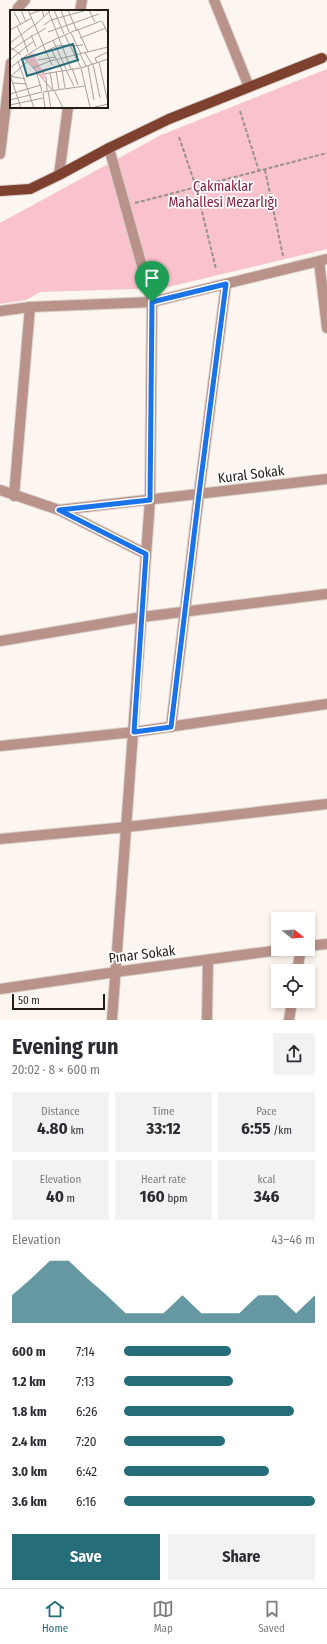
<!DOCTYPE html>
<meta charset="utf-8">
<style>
body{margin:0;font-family:"Fira Sans Condensed",sans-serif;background:#f2f2f3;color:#2b2b33;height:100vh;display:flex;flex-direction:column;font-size:15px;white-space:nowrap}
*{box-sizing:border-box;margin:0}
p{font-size:13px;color:#7c7c81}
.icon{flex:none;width:22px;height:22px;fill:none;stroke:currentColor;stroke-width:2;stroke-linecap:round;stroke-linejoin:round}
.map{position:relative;height:1020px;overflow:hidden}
.sheet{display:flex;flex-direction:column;background:#fff;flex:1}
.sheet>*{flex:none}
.needle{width:26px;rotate:107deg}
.tools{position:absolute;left:271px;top:912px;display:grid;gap:8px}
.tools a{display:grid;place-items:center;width:44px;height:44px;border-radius:0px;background:#fff;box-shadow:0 2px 6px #0003;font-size:20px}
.scale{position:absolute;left:12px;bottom:10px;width:93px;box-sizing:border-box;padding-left:4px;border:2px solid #231d18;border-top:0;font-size:11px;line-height:14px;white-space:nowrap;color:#231d18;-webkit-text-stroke:3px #fff;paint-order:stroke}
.pin{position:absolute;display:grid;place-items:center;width:34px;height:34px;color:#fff;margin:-41px -17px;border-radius:50% 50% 50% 0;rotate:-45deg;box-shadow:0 0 4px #0007}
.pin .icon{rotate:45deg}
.round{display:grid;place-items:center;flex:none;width:42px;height:42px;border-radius:0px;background:#f2f2f3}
.headline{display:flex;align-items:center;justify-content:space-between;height:68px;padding:0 12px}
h1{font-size:22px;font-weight:700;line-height:30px}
.metrics{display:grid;grid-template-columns:repeat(3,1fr);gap:6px;height:68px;padding:4px 12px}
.metrics div{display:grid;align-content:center;border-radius:0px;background:#f2f2f3;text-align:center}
.metrics b{font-size:17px;font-weight:700}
.metrics small{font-size:11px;font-weight:400}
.metrics p{font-size:11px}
.chart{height:112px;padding:8px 12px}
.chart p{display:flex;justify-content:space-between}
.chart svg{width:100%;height:72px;margin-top:4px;fill:#266d7a;opacity:.7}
.cta{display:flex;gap:8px;margin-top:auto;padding:8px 12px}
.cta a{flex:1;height:46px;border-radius:0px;background:#266d7a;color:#fff;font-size:16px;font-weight:700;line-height:46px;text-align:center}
.cta a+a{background:#f2f2f3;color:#2b2b33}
ul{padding:0 12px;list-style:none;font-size:13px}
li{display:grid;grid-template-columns:64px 48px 1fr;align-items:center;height:30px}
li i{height:10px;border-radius:5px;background:#266d7a}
.menu{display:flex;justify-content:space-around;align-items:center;height:56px;border-top:1px solid #e1e1e2;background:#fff;font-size:11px;color:#7c7c81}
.menu a{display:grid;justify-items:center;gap:2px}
.menu .selected{color:#266d7a}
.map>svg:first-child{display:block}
.green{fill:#f9c2cc}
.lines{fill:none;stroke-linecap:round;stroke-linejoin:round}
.minor-casing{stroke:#dad3cd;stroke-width:12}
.major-casing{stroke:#dad3cd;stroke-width:12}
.path{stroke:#98918c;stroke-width:2;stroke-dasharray:4 2;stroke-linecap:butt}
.minor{stroke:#b99389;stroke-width:10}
.major{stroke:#7e402f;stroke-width:10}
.route-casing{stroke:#fff;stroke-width:8}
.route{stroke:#1a73e8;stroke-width:5}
.labels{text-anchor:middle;stroke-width:3.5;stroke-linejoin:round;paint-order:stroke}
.park-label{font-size:14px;fill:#831e3e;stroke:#fff}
.street-label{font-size:14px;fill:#231d18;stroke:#fff}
.inset-road{fill:none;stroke:#a69f9a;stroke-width:1}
.view{fill:#266d7a;fill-opacity:0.15;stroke:#266d7a;stroke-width:2}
.inset-edge{fill:none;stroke:#231d18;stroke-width:2}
</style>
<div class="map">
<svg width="327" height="1020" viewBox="0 0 327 1020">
<rect width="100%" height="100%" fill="#fdf6f0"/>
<path class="green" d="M327,69V249L164,288L40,292L26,300L0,304V223L161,135Z"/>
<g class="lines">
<g class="minor-casing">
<path id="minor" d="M214,0L249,87
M17,11L18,8L25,0
M80,11L82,0
M109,148L152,302L150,500L112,1020
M0,154L11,63
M59,175L68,107
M319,261L327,328
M30,307L152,302L327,259
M0,311L30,307L14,496
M0,490L59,510L146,554
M59,510L327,479
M0,641L142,617L327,594
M171,727L199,494L226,284
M0,746L134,732L327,704
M0,839L127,827L327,804
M308,946L327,944
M297,971L301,949
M0,989L116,972L287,949
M207,1020L208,960
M289,1020L292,1001"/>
</g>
<g class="major-casing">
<path id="major" d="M0,191L30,189L59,175L109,148L169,119L322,58"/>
</g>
<path class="path" d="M240,111L259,171
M179,137L196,187L216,269
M265,170L283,256
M135,203L327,153"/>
<use href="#minor" class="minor"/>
<use href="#major" class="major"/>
</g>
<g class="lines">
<g class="route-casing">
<path id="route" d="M226,284L199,494L171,727L134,732L146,554L59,510L150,500L152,302Z"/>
</g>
<use href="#route" class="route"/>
</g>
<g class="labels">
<g class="park-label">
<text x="223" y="191">Çakmaklar<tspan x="223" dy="16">Mahallesi Mezarlığı</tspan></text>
</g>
<g class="street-label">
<text transform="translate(251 474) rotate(-7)" y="5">Kural Sokak</text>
<text transform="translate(142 954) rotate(-7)" y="5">Pınar Sokak</text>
</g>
</g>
<g transform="translate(10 10)">
<rect width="98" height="98" fill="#fdf6f0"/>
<path d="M22,42L36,67L34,69L15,48Z" fill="#f9c2cc"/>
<path class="inset-road" d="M11,0L16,12M18,0L33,34M38,0L61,59M44,0L54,24M51,0L59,22M58,0L66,19M79,0L85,12M4,2L11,15M20,4L32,0L34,7M92,11L98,24M25,15L41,0M34,15L41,10L77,0M0,20L22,8M68,20L78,42M68,20L91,11M38,22L89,4M61,23L71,44M21,25L26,37M55,25L71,58L80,97M70,28L96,18M43,30L56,59M0,33L24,15M33,35L42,55M60,36L73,35M0,37L11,45M41,39L52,60L55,78M0,41L14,31L7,16M18,42L16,37L24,31M75,43L82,54M70,44L76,56M25,46L47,36L59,35M14,47L33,35L68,19L66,21M15,49L26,61L32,81M0,50L16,37L14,31L36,18M28,50L45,47M8,51L24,98M89,52L98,93M87,53L85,48L98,42M83,54L90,88M78,56L84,90M0,58L13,48M23,58L40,51L98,37M42,58L32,60L34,64L70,58M62,58L68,75M71,58L98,49M56,60L64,76M46,61L49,79M16,62L17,65L28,63L42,80M40,62L43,80M0,65L11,98M0,66L15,69M1,66L17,52M36,67L37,81M3,73L17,74M44,80L53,98M38,81L41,98M33,82L75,76M33,83L35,98M0,84L31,75M0,90L32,82M0,95L33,88M81,98L98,94"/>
<path class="view" d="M63,34L68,50L17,66L12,49Z"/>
<rect width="98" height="98" class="inset-edge"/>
</g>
</svg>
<div class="tools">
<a><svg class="needle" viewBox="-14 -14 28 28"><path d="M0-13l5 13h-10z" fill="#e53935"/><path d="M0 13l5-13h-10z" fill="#7c7c81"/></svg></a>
<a><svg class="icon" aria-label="locate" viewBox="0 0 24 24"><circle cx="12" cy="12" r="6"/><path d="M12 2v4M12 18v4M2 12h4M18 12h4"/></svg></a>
</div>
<div class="scale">50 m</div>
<div class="pin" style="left:152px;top:302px;background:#1e9e55"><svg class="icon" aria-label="arrive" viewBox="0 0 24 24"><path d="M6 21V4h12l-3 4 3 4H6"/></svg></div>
</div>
<section class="sheet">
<div class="headline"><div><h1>Evening run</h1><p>20:02 · 8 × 600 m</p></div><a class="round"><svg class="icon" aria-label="share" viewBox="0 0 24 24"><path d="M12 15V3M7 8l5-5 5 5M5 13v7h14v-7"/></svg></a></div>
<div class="metrics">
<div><p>Distance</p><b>4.80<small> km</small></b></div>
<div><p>Time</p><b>33:12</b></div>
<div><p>Pace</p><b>6:55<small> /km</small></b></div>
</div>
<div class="metrics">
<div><p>Elevation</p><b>40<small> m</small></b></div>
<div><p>Heart rate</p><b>160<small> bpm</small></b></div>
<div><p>kcal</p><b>346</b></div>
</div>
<div class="chart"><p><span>Elevation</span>43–46 m</p>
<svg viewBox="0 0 160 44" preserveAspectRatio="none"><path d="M0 44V27L10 17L20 6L30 6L40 17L50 27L60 38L70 38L80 38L90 27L100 38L110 38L120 38L130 27L140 27L150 38L160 27V44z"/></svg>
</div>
<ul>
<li><b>600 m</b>7:14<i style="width:56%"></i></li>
<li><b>1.2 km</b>7:13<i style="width:57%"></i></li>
<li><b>1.8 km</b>6:26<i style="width:89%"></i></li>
<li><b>2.4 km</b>7:20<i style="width:53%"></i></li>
<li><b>3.0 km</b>6:42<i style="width:76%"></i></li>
<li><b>3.6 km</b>6:16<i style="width:100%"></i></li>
</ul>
<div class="cta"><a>Save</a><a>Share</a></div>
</section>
<nav class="menu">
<a class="selected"><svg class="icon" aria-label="home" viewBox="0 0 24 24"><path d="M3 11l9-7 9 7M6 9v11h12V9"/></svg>Home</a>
<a><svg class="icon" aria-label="map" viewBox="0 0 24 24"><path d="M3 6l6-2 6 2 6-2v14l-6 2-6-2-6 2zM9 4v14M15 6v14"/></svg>Map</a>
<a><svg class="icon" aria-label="saved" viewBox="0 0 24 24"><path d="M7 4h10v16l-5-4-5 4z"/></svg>Saved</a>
</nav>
